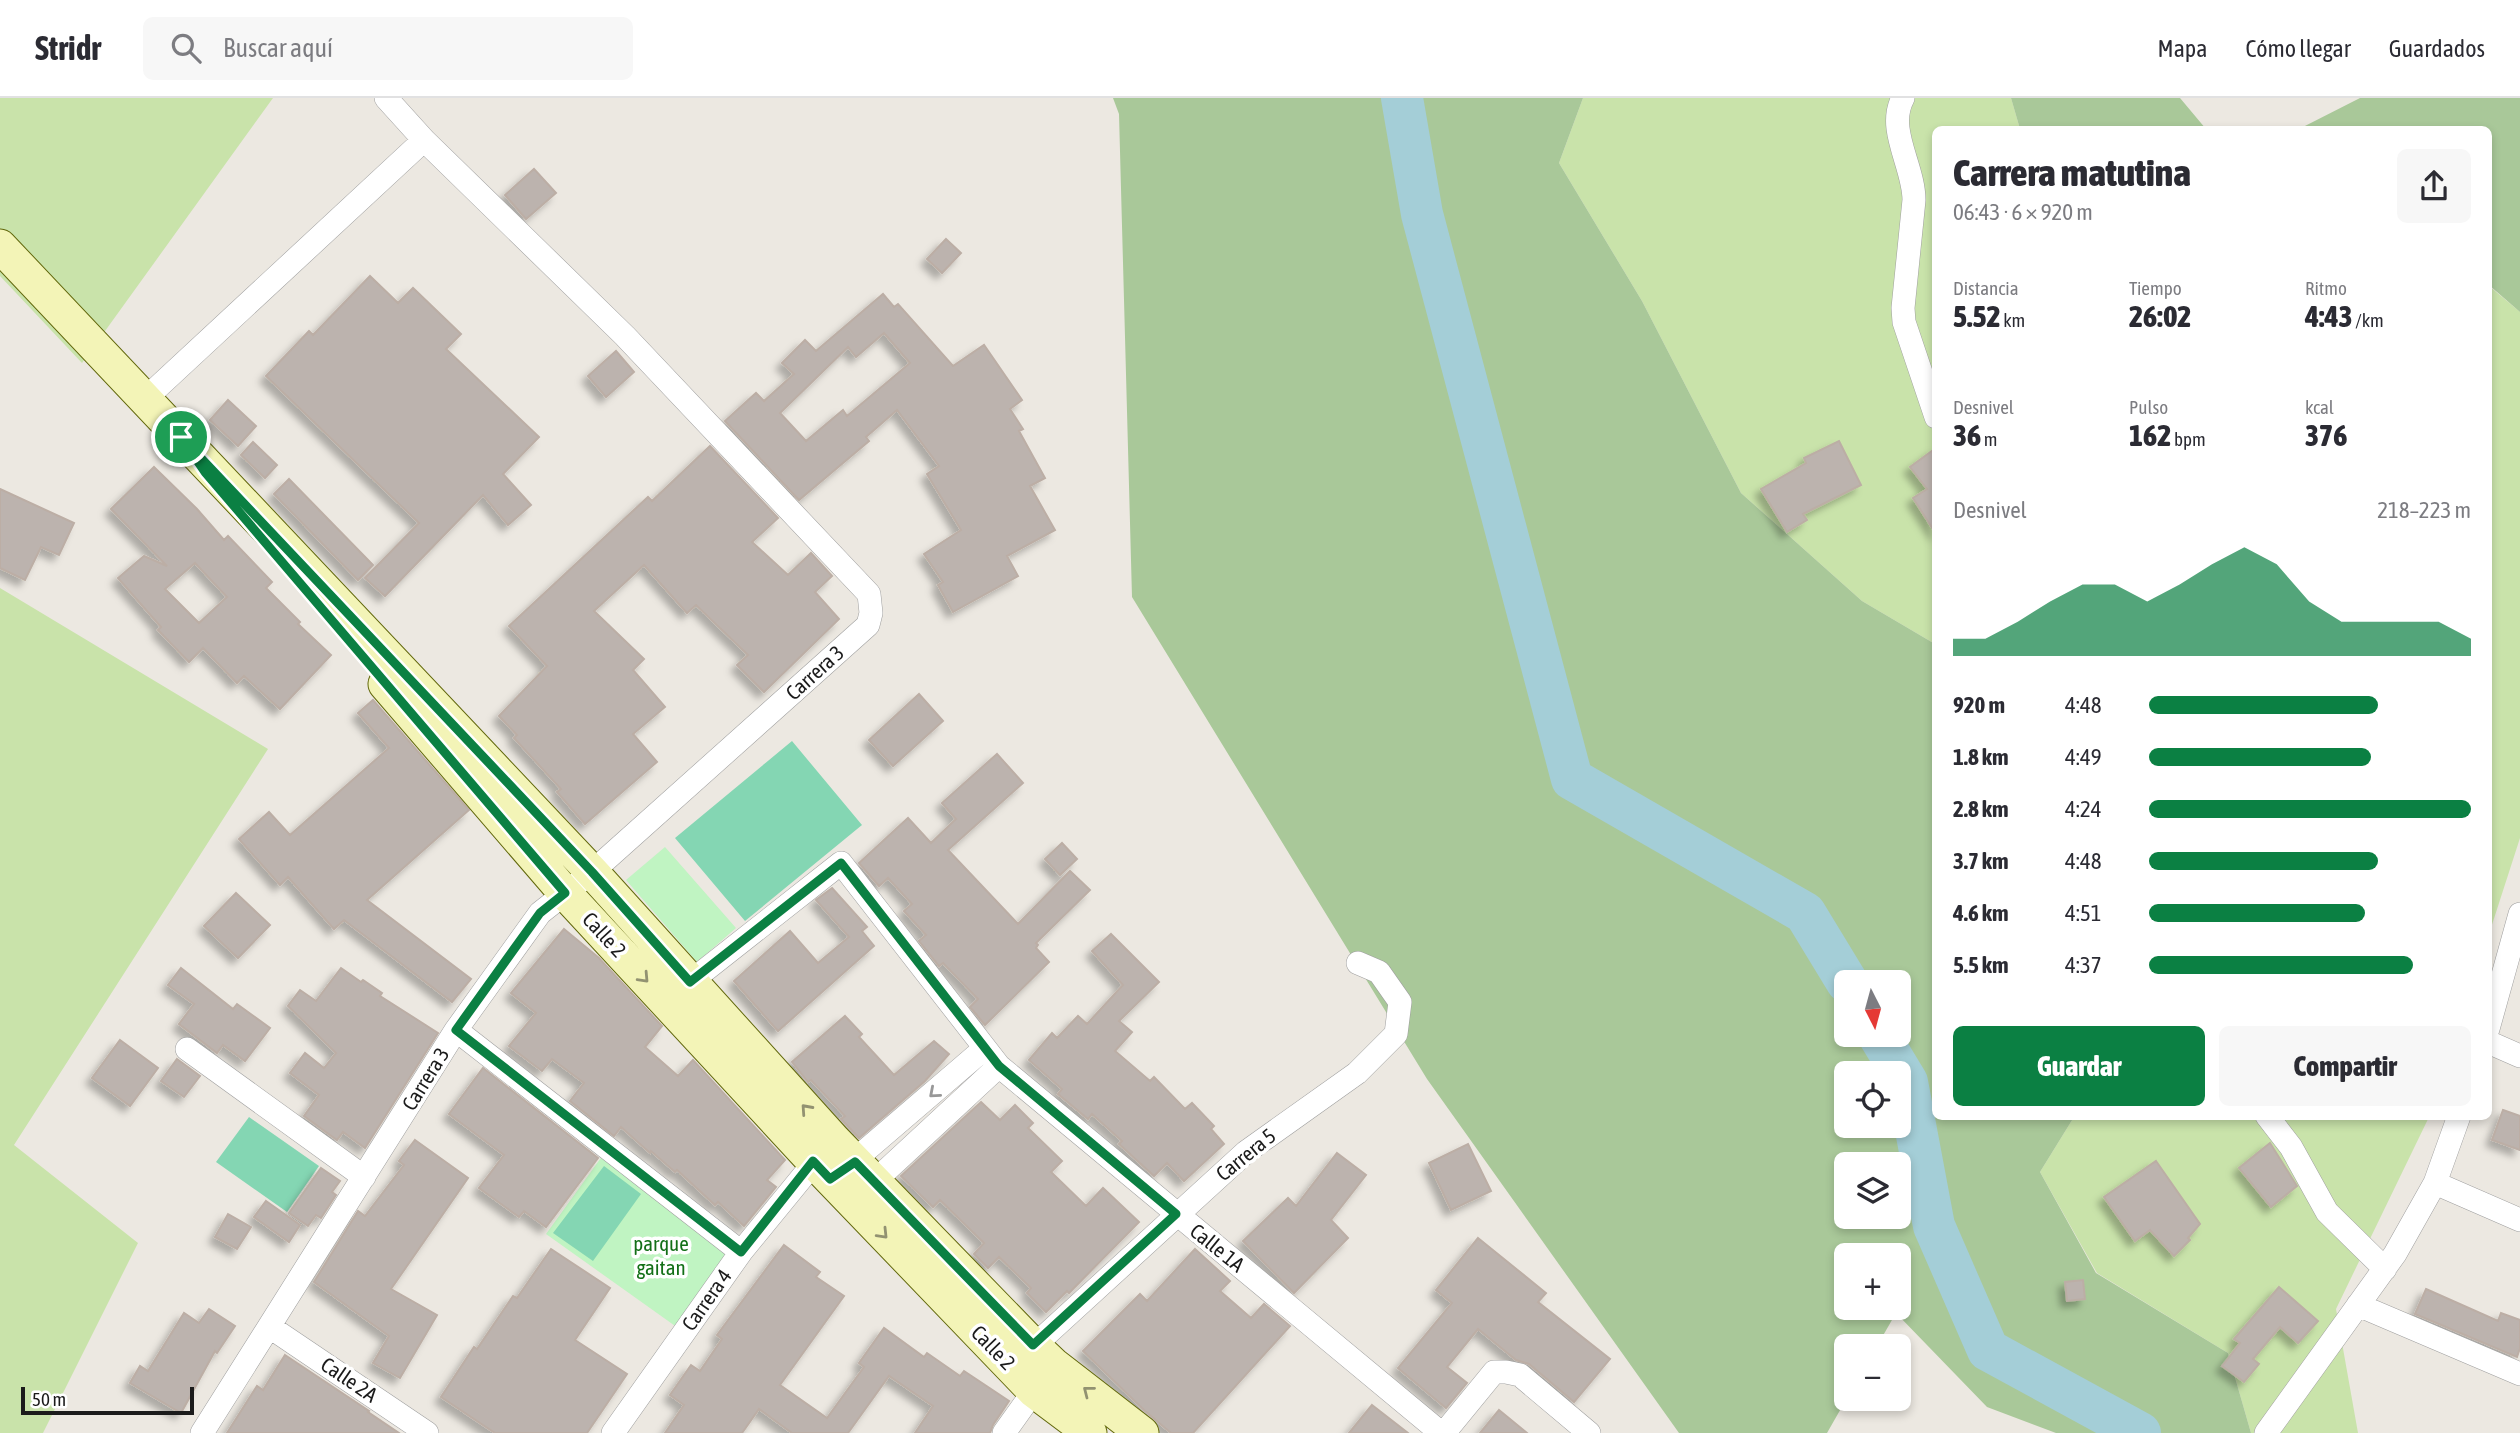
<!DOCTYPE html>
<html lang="es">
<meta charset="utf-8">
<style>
body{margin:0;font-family:"Asap Condensed",sans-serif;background:#f7f7f7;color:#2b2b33;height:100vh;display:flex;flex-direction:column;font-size:26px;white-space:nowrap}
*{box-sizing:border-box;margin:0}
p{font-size:23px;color:#7c7c81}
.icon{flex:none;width:38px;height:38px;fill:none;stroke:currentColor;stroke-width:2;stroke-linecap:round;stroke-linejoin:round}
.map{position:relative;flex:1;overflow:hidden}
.details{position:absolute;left:1932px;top:28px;width:560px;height:994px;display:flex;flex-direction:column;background:#fff;border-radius:10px;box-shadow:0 4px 10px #0003}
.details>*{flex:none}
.needle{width:46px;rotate:174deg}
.fabs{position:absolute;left:1834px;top:872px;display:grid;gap:14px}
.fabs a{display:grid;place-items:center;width:77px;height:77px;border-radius:10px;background:#fff;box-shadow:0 4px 10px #0003;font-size:35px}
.scale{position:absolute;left:21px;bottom:18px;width:173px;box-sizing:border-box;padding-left:7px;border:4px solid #1b1b1b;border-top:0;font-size:19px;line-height:24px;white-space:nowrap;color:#1b1b1b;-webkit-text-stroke:5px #fff;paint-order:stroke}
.pin{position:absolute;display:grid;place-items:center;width:60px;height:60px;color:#fff;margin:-30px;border:4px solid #fff;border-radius:50%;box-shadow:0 2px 7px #0007}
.round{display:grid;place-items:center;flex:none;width:74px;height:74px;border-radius:10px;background:#f7f7f7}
.overview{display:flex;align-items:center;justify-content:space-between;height:119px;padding:0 21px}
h1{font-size:38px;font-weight:800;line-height:52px}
.metrics{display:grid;grid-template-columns:repeat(3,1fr);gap:10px;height:119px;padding:7px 21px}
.metrics div{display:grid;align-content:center}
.metrics b{font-size:30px;font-weight:800}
.metrics small{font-size:19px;font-weight:400}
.metrics p{font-size:19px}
.chart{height:196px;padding:14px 21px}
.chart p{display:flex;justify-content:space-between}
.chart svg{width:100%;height:126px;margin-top:7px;fill:#0b8043;opacity:.7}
.button{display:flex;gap:14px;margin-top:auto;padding:14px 21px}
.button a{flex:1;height:80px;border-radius:10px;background:#0b8043;color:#fff;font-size:28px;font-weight:800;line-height:80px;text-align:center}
.button a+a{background:#f7f7f7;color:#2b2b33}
ul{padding:0 21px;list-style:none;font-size:23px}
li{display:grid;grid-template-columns:112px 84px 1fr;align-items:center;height:52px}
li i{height:18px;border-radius:9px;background:#0b8043}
header{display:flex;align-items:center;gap:42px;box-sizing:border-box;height:98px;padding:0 35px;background:#fff;border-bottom:2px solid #e1e1e2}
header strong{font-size:33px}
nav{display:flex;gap:38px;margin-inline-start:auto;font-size:24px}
.search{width:490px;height:63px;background:#f7f7f7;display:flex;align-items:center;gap:18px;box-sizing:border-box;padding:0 24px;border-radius:10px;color:#7c7c81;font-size:26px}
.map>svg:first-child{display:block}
.grass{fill:#c9e3aa}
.forest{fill:#a9c899;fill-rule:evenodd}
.park{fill:#c0f4c2}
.pitch{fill:#84d6b3}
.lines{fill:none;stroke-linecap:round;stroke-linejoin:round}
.river{stroke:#a4ced7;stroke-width:42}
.building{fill:#bcb3ae;stroke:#bcaea5;stroke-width:2;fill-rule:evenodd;filter:url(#shadow)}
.street-casing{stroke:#9f9f9f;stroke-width:24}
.secondary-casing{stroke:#62680c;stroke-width:35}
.street{stroke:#fff;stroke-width:23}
.secondary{stroke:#f3f4b7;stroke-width:33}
.oneway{stroke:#929271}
.oneway2{stroke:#989898}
.route-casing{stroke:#fff;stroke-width:14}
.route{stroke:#0b8043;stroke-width:9}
.labels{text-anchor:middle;stroke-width:7;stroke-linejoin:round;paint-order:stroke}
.street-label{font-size:21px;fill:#1b1b1b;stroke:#fff}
.park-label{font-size:21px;fill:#136f17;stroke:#fff}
</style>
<header>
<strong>Stridr</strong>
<div class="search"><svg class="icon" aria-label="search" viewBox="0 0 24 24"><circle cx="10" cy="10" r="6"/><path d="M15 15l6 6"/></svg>Buscar aquí</div>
<nav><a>Mapa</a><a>Cómo llegar</a><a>Guardados</a></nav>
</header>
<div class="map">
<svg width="2520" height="1335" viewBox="0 0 2520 1335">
<defs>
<filter id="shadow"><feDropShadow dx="-6" dy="6" stdDeviation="3.5" flood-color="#0004"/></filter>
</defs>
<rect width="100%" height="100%" fill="#ece8e1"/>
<path class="grass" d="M0,0H273L82,265L0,178Z
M1583,0H2011L2020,31L1936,32L1935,546L1862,503L1741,395L1642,203L1559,65Z
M2488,187L2520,214V740L2489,836Z
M0,490L268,651L14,1047L138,1145L43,1335H0Z
M2074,1019H2429L2336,1211L2358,1335H2251L2228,1255L2097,1175L2040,1074Z"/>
<path class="forest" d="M1113,0H1583L1559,65L1642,203L1741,395L1862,503L1935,546L1936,1018L2074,1019L2040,1074L2096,1175L2228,1255L2251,1335H2056L1987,1309L1896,1215L1877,1248H1846L1847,1300L1827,1335H1679L1427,981L1132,499L1119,16ZM1846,884H1899V936H1846ZM1846,975H1899V1027H1846ZM1846,1066H1899V1118H1846ZM1846,1157H1899V1209H1846Z
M2011,0H2180L2206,31H2020Z
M2360,0H2520V214L2489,187L2488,32L2299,31Z"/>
<path class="park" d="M665,749L736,830L697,864L626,782Z
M603,1057L735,1151L678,1230L546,1136Z"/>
<path class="pitch" d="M792,643L862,727L745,823L675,740Z
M249,1019L319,1068L287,1114L216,1064Z
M604,1068L641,1096L593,1163L553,1135Z"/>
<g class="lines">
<path class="river" d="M1402,0L1422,116L1572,681L1805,815L1847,884
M1878,936L1907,984L1934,1128L1988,1252L2140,1335"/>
</g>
<path class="building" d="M534,71L556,95L526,121L505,97Z
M946,141L961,155L942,175L927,161Z
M370,178L398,205L413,190L461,236L446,251L539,339L503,376L531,407L508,427L483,397L385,498L365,480L419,425L266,278L309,233L313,237Z
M883,196L894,209L898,206L953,268L984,247L1022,302L1010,311L1023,331L1019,333L1045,380L1030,388L1055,432L1007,458L1018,478L953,514L938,487L943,484L924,456L961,432L927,376L939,368L897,312L866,339L869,343L799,402L725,323L756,295L764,303L794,276L782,265L805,242L816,253ZM884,235L910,265L847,318L843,312L806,343L780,315L848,249L856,259Z
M616,253L634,274L606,299L588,278Z
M228,302L256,328L238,348L210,322Z
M1839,343L1861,387L1803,416L1807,422L1787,434L1761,391L1806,365L1804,360Z
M253,344L277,367L265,380L241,357Z
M710,348L778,420L752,444L788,477L811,455L832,478L815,494L839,521L764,594L737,567L748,557L696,507L687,515L644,467L594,513L644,561L633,572L665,609L633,636L657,664L585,726L557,694L561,691L514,640L517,637L499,618L547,568L509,528L648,399L652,403Z
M1936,350V436L1913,400L1927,391L1910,369Z
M154,369L197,411L224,442L228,438L272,484L266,490L300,524L298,526L331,557L280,611L244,578L237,585L203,550L189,564L158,532L161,529L118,480L144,458L167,468L111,411ZM195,465L227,499L199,525L165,491Z
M289,381L373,467L358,482L274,396Z
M0,391L74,425L59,457L41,449L25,482L0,470Z
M919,596L943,623L893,668L869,642Z
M373,602L469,712L367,802L471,881L452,904L344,822L334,831L288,779L280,787L239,741L269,714L290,737L389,650L358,615Z
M997,656L1023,685L948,752L1018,826L1070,773L1090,792L1036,845L1038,847L1036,850L1049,864L985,927L970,909L978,901L943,865L939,868L919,843L926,837L904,813L912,806L888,780L879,788L859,765L908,720L931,745L956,721L942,705Z
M1062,745L1077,761L1060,777L1045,761Z
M832,790L867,829L862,833L874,848L778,933L734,883L790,833L818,865L849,839L816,802Z
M236,795L270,827L238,860L204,828Z
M564,831L599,860L662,928L645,949L678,978L693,962L785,1062L767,1082L776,1089L744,1128L718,1104L715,1107L677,1072L675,1074L651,1053L650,1055L621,1029L614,1038L570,1003L584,985L552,961L542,973L509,948L536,915L511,895Z
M1111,836L1159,884L1119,923L1132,934L1115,953L1150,983L1154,979L1185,1011L1192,1005L1214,1028L1211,1031L1224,1046L1184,1083L1167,1065L1154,1078L1119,1046L1122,1043L1092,1016L1088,1021L1058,996L1062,991L1029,962L1052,935L1057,940L1078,918L1087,926L1123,887L1092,853Z
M181,870L233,911L237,906L270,930L245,963L223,947L217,955L179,926L194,906L168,887Z
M341,870L361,884L363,882L382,895L380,898L438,935L365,1050L343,1034L337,1042L304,1018L319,997L290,975L305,955L324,970L336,955L288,908L300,892L316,903Z
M845,918L862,936L859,939L894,977L934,943L949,956L925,983L859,1040L841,1021L845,1018L811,982L808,984L792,964Z
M120,942L158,970L130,1008L92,980Z
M177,961L200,978L184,999L161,983Z
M483,970L598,1060L546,1129L524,1113L519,1119L479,1090L504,1057L449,1016Z
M981,1004L1000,1022L1015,1007L1033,1025L1028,1030L1062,1063L1051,1074L1086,1108L1103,1090L1139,1124L1069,1195L1067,1193L1046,1214L1027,1195L1031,1190L999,1159L988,1170L974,1156L984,1145L940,1102L933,1109L901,1078Z
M2503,1012L2520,1018V1052L2492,1042Z
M415,1042L468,1080L391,1191L437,1217L400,1280L373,1265L389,1238L314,1184L358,1113L365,1118L404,1067L399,1063Z
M2270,1045L2297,1088L2271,1109L2239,1070Z
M1468,1046L1491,1093L1451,1112L1429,1065Z
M1337,1055L1366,1077L1331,1122L1348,1140L1294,1195L1243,1143L1288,1100L1296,1108Z
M2156,1063L2200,1126L2188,1140L2190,1142L2174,1158L2150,1132L2135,1143L2104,1099Z
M321,1070L340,1083L332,1094L336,1097L321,1120L316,1117L308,1128L289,1115Z
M266,1103L300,1127L289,1144L254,1119Z
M228,1116L251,1129L237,1151L215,1139Z
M1478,1140L1546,1195L1538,1204L1610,1261L1574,1304L1529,1266L1516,1262L1478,1231L1447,1269L1467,1285L1446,1310L1398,1270L1452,1205L1436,1192Z
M784,1147L820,1174L816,1179L844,1198L780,1287L827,1320L864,1269L859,1265L884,1230L924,1259L927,1255L960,1278L964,1273L1009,1303L993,1327L990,1335H915L933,1308L889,1278L848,1335H792L759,1311L742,1335H665L684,1307L670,1297L691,1267L700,1273L722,1241L717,1237Z
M551,1151L610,1190L575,1242L627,1276L587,1335H495L441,1299L474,1249L477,1251L513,1198L517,1200Z
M1195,1151L1230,1183L1220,1193L1251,1220L1264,1206L1290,1228L1193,1335H1171L1145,1313L1083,1253L1140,1196L1147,1203Z
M2083,1182L2085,1201L2067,1203L2065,1184Z
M2279,1189L2318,1223L2298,1245L2280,1229L2253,1261L2259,1266L2244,1284L2222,1268L2240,1245L2234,1241Z
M2426,1191L2498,1223L2501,1215L2520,1222V1250L2517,1259L2415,1216Z
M209,1211L235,1228L217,1255L215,1253L181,1315L130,1285L140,1268L148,1273L184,1215L199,1225Z
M285,1257L369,1313L368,1314L399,1335H227L257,1288L263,1292Z
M1372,1307L1408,1335H1349Z
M1499,1312L1527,1335H1480Z"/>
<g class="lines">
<g class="street-casing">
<path id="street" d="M1903,0C1886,31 1914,68 1914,102L1903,210L1904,224L1936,319
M145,301L424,42
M690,884L841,765L999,968L1441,1335
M2488,931L2520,816
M456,932L741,1154
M2488,944L2520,958
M187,951L364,1079
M2267,1018L2291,1049L2327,1114L2385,1171
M844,1071L985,950
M2435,1085L2520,1122
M865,1092L999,968
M2358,1207L2520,1276
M270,1229L427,1335
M1024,1257L1246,1054L1357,975L1396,936L1400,904L1379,874L1358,865
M202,1335L456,932L540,815L592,774L868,527L871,515L869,496L625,238L424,42L386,0
M613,1335L741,1154L822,1055
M1004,1335L1041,1283
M1444,1335L1494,1274H1506L1520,1277L1589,1335
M2266,1335L2395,1156L2435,1085L2459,1018"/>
</g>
<g class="secondary-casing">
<path id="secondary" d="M0,148L592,774L835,1043L1033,1247L1053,1266L1142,1335
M385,586L565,795L813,1063L1034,1293L1090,1335"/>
</g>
<use href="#street" class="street"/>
<use href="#secondary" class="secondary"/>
</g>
<defs><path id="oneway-chevron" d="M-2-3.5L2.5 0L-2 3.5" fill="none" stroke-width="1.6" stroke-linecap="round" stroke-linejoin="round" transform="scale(1.75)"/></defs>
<g class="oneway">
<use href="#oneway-chevron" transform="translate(644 880) rotate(47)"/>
<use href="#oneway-chevron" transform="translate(806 1011) rotate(-132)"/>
<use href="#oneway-chevron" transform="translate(883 1136) rotate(46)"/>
<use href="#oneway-chevron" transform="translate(1088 1293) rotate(-142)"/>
</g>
<use class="oneway2" href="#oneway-chevron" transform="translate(934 995) rotate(139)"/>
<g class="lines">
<g class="route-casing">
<path id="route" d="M181,339L592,774L690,884L841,765L999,968L1176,1116L1033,1247L855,1064L830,1081L813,1063L741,1154L456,932L540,815L565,795L205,374Z"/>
</g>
<use href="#route" class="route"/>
</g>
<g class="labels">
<g class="street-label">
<text transform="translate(815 575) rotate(-42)" y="7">Carrera 3</text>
<text transform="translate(604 837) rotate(47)" y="7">Calle 2</text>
<text transform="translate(426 981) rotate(-58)" y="7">Carrera 3</text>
<text transform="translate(1246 1057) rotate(-39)" y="7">Carrera 5</text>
<text transform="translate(1217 1150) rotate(39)" y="7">Calle 1A</text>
<text transform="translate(707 1202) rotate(-55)" y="7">Carrera 4</text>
<text transform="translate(993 1250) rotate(46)" y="7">Calle 2</text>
<text transform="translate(349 1282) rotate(34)" y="7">Calle 2A</text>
</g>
<g class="park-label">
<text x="661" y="1153">parque<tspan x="661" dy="24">gaitan</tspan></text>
</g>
</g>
</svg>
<div class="fabs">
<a><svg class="needle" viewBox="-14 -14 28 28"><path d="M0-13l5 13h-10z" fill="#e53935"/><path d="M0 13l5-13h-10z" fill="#7c7c81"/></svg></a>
<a><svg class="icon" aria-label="locate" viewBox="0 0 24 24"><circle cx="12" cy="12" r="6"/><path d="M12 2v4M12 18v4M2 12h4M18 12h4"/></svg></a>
<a><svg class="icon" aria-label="layers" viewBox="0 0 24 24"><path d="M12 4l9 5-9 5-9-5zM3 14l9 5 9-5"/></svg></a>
<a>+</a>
<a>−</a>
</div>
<div class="scale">50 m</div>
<div class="pin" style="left:181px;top:339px;background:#1e9e55"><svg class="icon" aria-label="arrive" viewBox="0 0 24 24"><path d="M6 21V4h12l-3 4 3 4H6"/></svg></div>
<section class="details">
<div class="overview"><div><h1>Carrera matutina</h1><p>06:43 · 6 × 920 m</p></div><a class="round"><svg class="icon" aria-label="share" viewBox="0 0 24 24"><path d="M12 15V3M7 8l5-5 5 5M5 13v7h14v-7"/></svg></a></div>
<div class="metrics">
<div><p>Distancia</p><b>5.52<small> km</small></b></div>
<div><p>Tiempo</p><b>26:02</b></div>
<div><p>Ritmo</p><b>4:43<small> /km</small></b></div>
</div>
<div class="metrics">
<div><p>Desnivel</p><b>36<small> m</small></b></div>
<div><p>Pulso</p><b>162<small> bpm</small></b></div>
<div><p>kcal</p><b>376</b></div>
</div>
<div class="chart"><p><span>Desnivel</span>218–223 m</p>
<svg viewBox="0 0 160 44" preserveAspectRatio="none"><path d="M0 44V38L10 38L20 32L30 25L40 19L50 19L60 25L70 19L80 12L90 6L100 12L110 25L120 32L130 32L140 32L150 32L160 38V44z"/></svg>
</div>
<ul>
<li><b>920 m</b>4:48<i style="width:71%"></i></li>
<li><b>1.8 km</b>4:49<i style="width:69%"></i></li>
<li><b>2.8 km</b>4:24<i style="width:100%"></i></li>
<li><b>3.7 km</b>4:48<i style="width:71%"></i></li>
<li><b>4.6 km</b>4:51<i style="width:67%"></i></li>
<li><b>5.5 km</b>4:37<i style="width:82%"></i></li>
</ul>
<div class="button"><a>Guardar</a><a>Compartir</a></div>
</section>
</div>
